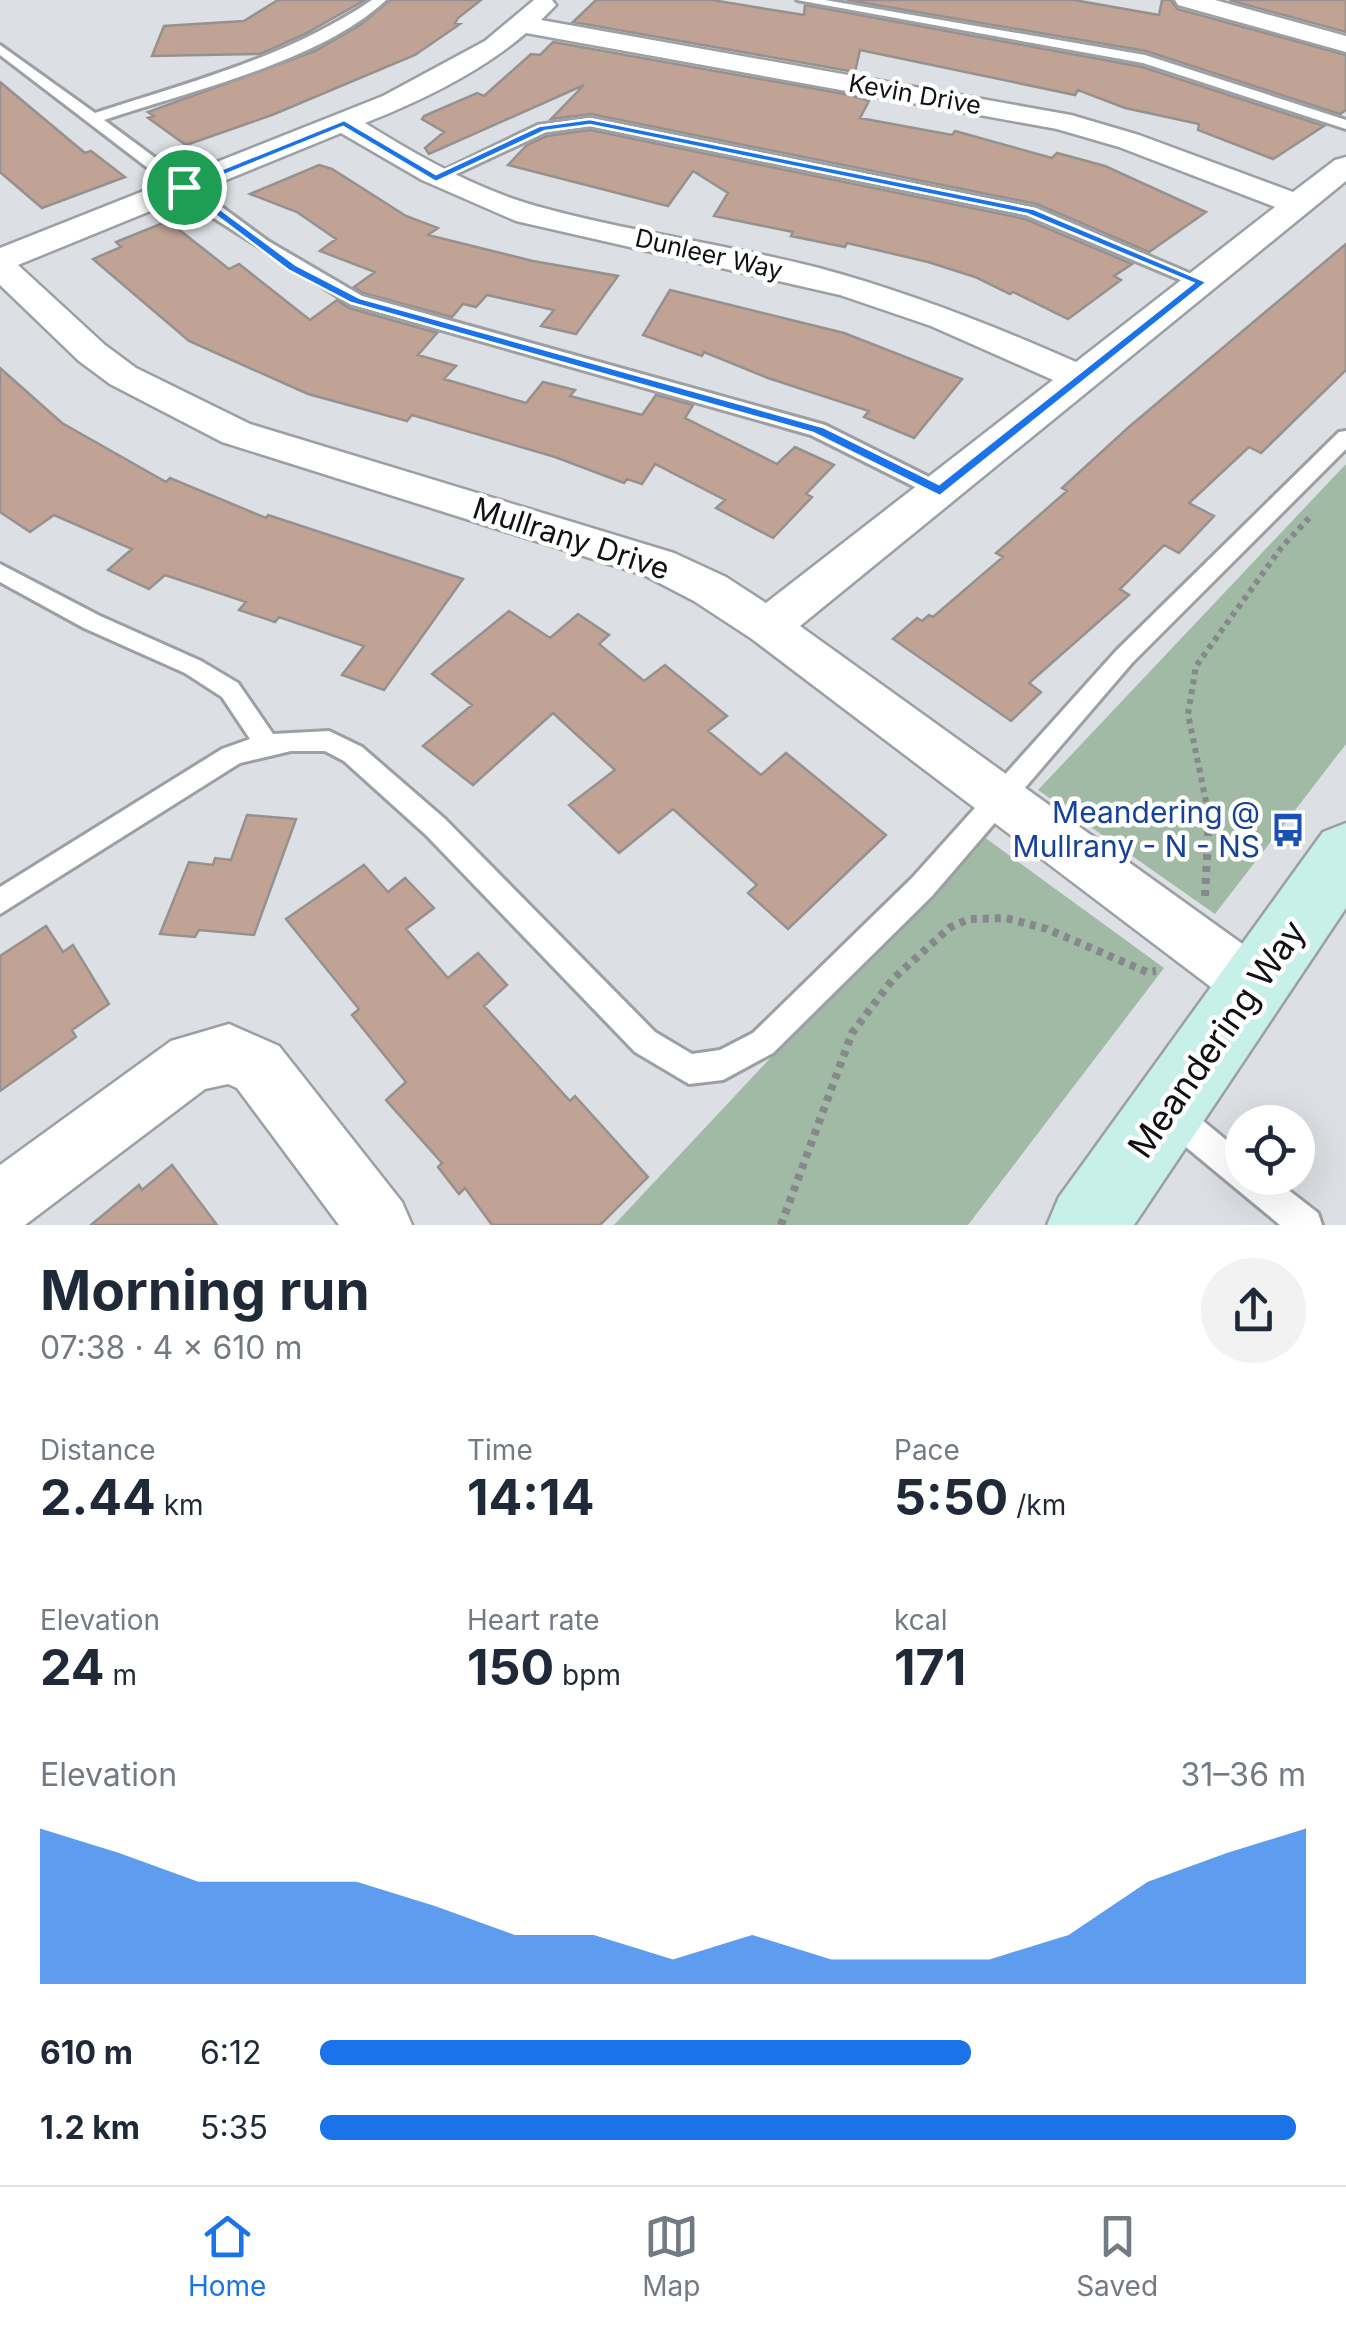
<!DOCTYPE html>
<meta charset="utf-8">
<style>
body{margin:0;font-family:Inter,sans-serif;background:#f2f2f3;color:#1f2937;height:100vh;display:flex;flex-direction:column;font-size:38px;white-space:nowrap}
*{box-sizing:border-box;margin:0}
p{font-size:32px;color:#747a83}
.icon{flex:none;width:55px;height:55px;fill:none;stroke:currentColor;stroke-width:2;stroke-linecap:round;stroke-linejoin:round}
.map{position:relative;height:1225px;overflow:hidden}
.side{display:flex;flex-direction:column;background:#fff;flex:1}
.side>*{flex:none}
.fabs{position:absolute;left:1225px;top:1105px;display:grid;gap:20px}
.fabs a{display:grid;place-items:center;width:90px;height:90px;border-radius:50%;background:#fff;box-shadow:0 10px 40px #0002;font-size:50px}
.pin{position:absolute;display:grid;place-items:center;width:85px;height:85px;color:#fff;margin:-42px;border:5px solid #fff;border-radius:50%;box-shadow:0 2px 10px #0007}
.round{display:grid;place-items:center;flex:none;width:105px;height:105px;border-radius:52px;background:#f2f2f3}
.headline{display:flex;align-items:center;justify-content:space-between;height:170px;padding:0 40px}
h1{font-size:55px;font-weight:700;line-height:75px}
.stats{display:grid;grid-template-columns:repeat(3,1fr);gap:15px;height:170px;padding:10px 40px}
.stats div{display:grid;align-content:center}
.stats b{font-size:50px;font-weight:700}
.stats small{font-size:28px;font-weight:400}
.stats p{font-size:28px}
.chart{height:280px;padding:20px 40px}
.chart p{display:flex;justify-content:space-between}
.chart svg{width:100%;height:180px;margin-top:10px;fill:#1a73e8;opacity:.7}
ul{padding:0 40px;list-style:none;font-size:32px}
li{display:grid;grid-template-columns:160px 120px 1fr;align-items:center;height:75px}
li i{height:25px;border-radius:12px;background:#1a73e8}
.tabs{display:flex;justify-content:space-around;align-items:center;height:140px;border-top:2px solid #e0e1e3;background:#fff;font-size:28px;color:#747a83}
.tabs a{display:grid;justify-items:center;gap:5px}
.tabs .current{color:#1a73e8}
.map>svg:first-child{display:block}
.green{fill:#a0baa6}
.building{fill:#c1a395;stroke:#96918e;stroke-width:2.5}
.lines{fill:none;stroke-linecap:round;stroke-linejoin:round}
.lane-casing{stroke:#9c9fa3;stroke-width:6}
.street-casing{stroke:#9c9fa3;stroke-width:5}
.secondary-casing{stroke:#9c9fa3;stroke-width:5}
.path-far1{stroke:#86888b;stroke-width:6;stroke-dasharray:5 5;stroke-linecap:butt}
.path{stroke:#86888b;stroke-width:8;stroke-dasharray:6 6;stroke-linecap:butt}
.lane{fill:#fff;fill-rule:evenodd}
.street{fill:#fff;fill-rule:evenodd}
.secondary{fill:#c6f0e8;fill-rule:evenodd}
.route{fill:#1a73e8;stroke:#fff;stroke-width:2.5;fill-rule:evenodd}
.labels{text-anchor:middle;stroke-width:9;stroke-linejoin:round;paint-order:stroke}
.far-street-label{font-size:25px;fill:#101113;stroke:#fff}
.street-label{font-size:30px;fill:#101113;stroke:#fff}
.transit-label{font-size:30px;fill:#164399;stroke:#fff;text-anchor:end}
.near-street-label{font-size:35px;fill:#101113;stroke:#fff}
</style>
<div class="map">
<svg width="1346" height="1225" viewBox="0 0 1346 1225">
<rect width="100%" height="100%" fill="#dcdfe3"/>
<path class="green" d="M1346,464V744L1215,914L1038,790Z
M980,834L1164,968L968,1225H614Z"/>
<path class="building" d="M278,0H365L305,34L260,54L152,56L164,26L244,21Z
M390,0H481L458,18L455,23L460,24L415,55L272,115L186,145L148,118L154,116L148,112L315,51L360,25Z
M596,0H712L804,15L805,5L1142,67L1324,126L1273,159L1198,130L1199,124L1125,108L1078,90L1075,95L860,50L855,72L573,22Z
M847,0H1074L1159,15L1162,0H1171L1177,9L1346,55V110L1340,114L1146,51Z
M1229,0H1346V32Z
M553,42L850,95L869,101L860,118L952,135L955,131L1052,158L1057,153L1105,166L1206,212L1149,252L1037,204L591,114L551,119L584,85L429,154L425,148L444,132L422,119L424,116L477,93L484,96L531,54L540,55Z
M0,82L85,153L91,151L125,177L42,208L0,172Z
M590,130L1025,219L1132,264L1114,276L1121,280L1068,319L1013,292L1010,294L975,277L928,262L847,243L845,247L791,236L793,232L714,216L728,193L693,171L668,206L508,165L527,145L547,136Z
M319,165L332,169L406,216L438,228L428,235L533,261L618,276L576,334L541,326L554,310L487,295L476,307L463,304L452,317L363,293L354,287L375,272L320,251L336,239L297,212L250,194Z
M168,221L229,269L239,264L310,320L337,300L349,308L437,333L418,355L456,366L444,379L526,403L543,382L575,390L570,396L642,415L656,395L693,405L685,418L777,464L795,447L834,465L806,494L812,497L773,538L716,508L725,500L655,464L642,484L627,479L624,483L555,457L412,415L407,421L308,394L189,341L93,259L121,247L116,242Z
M1346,244V370L1261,453L1249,447L1189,503L1214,516L1179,553L1164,545L1120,589L1129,595L1029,683L1041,692L1011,721L893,639L917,618L922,621L929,615L933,617L1003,557L996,553L1067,491L1062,488L1130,426Z
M670,290L844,333L962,379L914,438L864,417L869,411L768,378L704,352L702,356L643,335Z
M0,368L62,423L166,482L170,478L266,518L268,515L463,579L384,690L342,675L364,646L279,617L275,622L239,610L246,602L165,575L149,589L108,570L132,549L54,515L30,532L0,512Z
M509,611L550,638L578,614L609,635L599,644L644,681L665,665L727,716L708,731L761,775L786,753L886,835L788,929L748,893L757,885L673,809L619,853L569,805L615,770L553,713L473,785L423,746L472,705L432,674Z
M247,815L296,819L254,935L199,930L195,937L160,934L189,862L213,865L215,858L231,860Z
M364,865L388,892L405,878L434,908L406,929L448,978L478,953L507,985L484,1006L570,1101L575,1096L648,1177L600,1225H492L465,1188L459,1194L438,1167L442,1163L386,1100L406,1082L352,1015L359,1009L286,919Z
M46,926L63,952L73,945L109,1004L72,1030L76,1037L0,1091V956Z
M172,1165L217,1225H91L139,1185L142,1190Z"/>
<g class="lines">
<g class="lane-casing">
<path id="lane" d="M372,0H386C320,62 189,91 104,120L268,241L362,296L825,425L947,486L950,491L947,496H933L811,435L350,304L212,217L0,55V45L95,113C190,82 288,57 372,0Z
M797,0H825L1145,55L1346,120V129L1143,63Z
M590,118L1036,208L1210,282L1201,287L1195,286L1026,215L590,126L546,132L441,181L428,178L538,125Z
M1346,431V449L1132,663L932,896L773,1053L723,1080L689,1084L635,1052L426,835L344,761L325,751H291L240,763L0,914V887L222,749L250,739L222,697L185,673L84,628L0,582V564L100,616L201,661L238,683L273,734L329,731L362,747L445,819L655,1032L692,1054L720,1050L753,1033L912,878L1116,651L1339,432Z
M1174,1102L1185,1106L1242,1153V1178H1273L1318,1213L1322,1225H1280L1163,1128L1159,1117L1163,1106Z"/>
</g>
<g class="street-casing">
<path id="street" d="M534,0H552L556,5L541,20L1071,115L1139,135L1293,192L1335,160L1346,157V181L800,626L1276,968L1285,987L1276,1006L1256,1015L1236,1006L752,639L694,601L644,575L222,442L110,384L79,361L0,285V248L383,96L485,41ZM526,33L1057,129L1119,147L1275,207L1076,362C992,325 908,292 819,268C725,244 629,232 536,206C476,189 418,156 365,123C421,101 481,72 526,33ZM341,133L422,180L516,221L840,295L931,326L1053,380L766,603L726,577L674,553L250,424L136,368L105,345L18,265Z
M1175,0H1215L1346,36V52L1178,5Z
M229,1024L279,1046L402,1202L412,1225H339L237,1088L228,1084L205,1089L25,1225H0V1165L171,1041Z"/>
</g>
<g class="secondary-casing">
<path id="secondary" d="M1346,823V908L1134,1225H1047L1059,1197L1323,832Z"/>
</g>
<path class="path-far1" d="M1206,802L1188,714L1196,666L1281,548L1311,516"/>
<path class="path" d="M1205,896L1209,817L1205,800
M781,1225L852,1033L893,979L949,928L969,919L1006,918L1047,929L1147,972L1156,971"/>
<use href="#lane" class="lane"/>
<use href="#street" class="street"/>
<use href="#secondary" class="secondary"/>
</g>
<path class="route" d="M590,119L1034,209L1207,282L940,496L813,433L351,303L288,270L178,187L344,120L436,174L539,126ZM590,125L1027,214L1193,283L939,484L823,427L360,298L296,265L192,188L343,127L436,182L545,131Z"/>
<defs>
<g id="bus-bare" transform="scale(2.7)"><path d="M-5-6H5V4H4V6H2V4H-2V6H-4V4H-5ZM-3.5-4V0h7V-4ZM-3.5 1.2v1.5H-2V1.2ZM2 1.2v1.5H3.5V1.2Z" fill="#1a4fb4" stroke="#fff" stroke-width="2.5" paint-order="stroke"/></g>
</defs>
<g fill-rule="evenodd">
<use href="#bus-bare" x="1288" y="830"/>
</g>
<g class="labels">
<g class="far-street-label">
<text transform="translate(915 94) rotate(10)" y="9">Kevin Drive</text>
<text transform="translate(709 254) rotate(13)" y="9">Dunleer Way</text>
</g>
<g class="street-label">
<text transform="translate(571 539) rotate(18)" y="10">Mullrany Drive</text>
</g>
<g class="transit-label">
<text x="1260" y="823">Meandering @<tspan x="1260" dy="34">Mullrany - N - NS</tspan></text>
</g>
<g class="near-street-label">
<text transform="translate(1217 1039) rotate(-55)" y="12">Meandering Way</text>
</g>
</g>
</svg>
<div class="fabs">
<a><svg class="icon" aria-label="locate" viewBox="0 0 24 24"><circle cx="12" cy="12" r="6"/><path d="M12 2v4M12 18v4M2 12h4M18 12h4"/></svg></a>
</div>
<div class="pin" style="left:184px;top:187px;background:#1e9e55"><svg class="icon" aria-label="arrive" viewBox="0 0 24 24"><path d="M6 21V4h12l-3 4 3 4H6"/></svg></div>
</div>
<section class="side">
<div class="headline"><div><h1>Morning run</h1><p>07:38 · 4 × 610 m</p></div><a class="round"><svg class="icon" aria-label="share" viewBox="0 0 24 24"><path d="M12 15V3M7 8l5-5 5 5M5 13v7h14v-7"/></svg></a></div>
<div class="stats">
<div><p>Distance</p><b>2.44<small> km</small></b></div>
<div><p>Time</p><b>14:14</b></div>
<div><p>Pace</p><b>5:50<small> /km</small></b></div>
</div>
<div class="stats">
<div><p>Elevation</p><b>24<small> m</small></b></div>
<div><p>Heart rate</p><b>150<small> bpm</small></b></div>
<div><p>kcal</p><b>171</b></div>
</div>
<div class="chart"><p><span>Elevation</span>31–36 m</p>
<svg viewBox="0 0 160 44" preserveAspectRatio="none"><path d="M0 44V6L10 12L20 19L30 19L40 19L50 25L60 32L70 32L80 38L90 32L100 38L110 38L120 38L130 32L140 19L150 12L160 6V44z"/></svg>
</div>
<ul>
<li><b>610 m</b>6:12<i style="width:66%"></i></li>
<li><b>1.2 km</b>5:35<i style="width:99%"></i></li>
</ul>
</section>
<nav class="tabs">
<a class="current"><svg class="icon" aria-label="home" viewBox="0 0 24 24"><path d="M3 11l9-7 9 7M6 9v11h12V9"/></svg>Home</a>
<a><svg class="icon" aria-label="map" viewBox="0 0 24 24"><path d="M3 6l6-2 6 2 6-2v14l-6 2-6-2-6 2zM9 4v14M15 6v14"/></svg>Map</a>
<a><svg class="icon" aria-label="saved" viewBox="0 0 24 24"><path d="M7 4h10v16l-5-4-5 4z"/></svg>Saved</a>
</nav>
